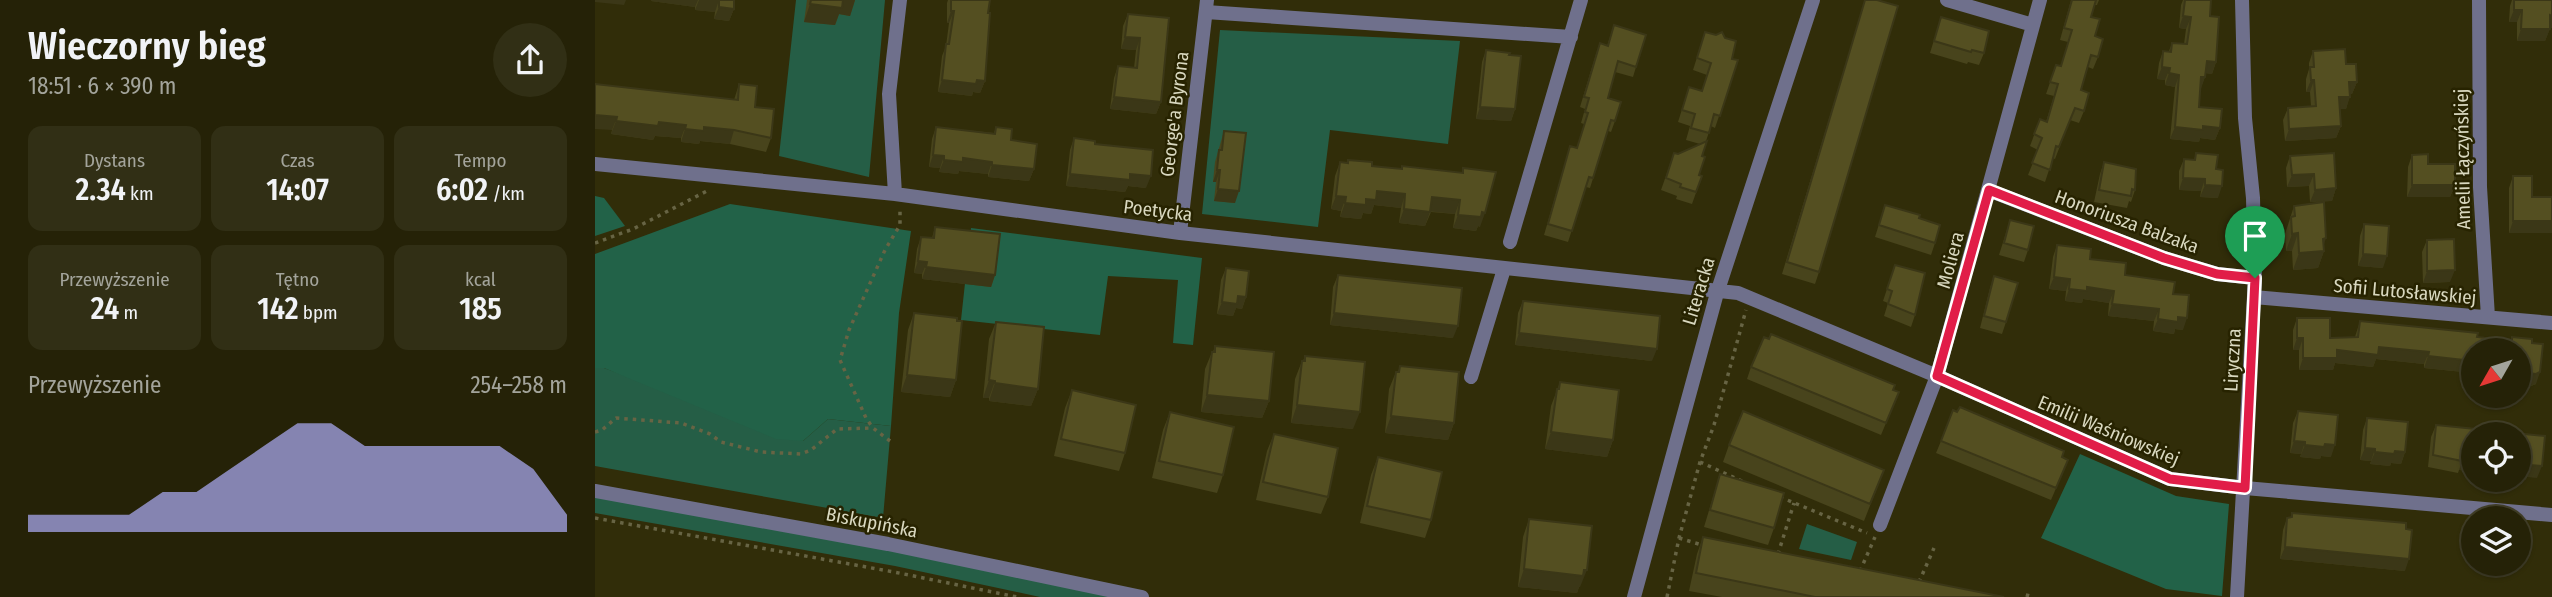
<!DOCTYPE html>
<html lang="pl">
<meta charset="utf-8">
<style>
body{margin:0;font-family:"Fira Sans Condensed",sans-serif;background:#312f15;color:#f1f3f6;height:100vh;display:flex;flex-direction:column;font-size:26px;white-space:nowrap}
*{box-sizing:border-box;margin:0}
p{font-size:23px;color:#a3a49b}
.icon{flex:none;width:38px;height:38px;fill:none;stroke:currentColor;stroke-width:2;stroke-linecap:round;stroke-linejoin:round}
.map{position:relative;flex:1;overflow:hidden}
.sheet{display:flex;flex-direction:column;background:#252207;width:595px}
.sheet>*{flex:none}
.needle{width:46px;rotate:231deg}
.controls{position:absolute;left:1866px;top:338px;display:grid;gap:14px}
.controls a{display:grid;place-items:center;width:70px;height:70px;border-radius:50%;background:#252207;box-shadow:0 2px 5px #0004,0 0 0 2px #423f28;font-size:35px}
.pin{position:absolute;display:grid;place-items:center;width:60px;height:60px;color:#fff;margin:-72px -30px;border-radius:50% 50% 50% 0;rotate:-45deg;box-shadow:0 0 7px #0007}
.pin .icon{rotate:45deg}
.round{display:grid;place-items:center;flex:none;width:74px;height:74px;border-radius:37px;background:#312f15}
.summary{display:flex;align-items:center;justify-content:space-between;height:119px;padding:0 28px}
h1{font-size:38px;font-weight:600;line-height:52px}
.stats{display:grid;grid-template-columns:repeat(3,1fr);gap:10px;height:119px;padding:7px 28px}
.stats div{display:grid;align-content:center;border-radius:14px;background:#312f15;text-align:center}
.stats b{font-size:30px;font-weight:600}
.stats small{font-size:19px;font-weight:400}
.stats p{font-size:19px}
.chart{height:196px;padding:14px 28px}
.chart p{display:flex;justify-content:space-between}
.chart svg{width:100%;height:126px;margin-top:7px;fill:#aeaefa;opacity:.7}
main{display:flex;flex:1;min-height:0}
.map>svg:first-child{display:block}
.green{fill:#255e46}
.forest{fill:#226248}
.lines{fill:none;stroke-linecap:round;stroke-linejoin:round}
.path{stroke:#676444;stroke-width:3.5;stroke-dasharray:3.5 5;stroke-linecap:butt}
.minor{stroke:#6f708c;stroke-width:14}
.tertiary{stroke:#6f708c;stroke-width:14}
.wall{fill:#48441c}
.shaded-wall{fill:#3b3717}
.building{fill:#544f21;stroke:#3b3717;stroke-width:2}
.route-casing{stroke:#fff;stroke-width:14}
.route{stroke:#e11d48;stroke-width:9}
.labels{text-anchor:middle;stroke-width:5;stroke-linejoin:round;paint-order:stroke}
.street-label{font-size:19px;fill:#d9d8bf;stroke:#272300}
</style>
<main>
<section class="sheet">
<div class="summary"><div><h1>Wieczorny bieg</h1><p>18:51 · 6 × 390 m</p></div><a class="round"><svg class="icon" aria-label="share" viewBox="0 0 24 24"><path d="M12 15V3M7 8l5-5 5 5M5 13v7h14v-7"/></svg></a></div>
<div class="stats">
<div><p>Dystans</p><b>2.34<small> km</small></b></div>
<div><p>Czas</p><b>14:07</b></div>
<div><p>Tempo</p><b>6:02<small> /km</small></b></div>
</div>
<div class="stats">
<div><p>Przewyższenie</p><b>24<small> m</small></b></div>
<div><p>Tętno</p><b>142<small> bpm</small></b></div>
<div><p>kcal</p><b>185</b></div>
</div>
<div class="chart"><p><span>Przewyższenie</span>254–258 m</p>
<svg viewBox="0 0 160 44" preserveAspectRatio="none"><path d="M0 44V38L10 38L20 38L30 38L40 30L50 30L60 22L70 14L80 6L90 6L100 14L110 14L120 14L130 14L140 14L150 22L160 38V44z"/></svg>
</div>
</section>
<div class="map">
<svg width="1957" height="597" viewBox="0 0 1957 597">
<rect width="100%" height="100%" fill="#312d09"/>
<path class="green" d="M201,0H290L274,177L184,156Z
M625,30L865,41L853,144L735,130L723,227L607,214Z
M0,368H9L208,441L233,419L296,426L288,518L0,466Z
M0,497L346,560L520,597H445L300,566L0,513Z
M1212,524L1262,542L1256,560L1204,549Z"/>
<path class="forest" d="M0,196L9,198L30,226L0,236Z
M135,204L316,231L304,313L296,426L233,419L208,441L181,439L9,368H0V254Z
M376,228L607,258L598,345L578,343L583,280L513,276L505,335L366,320Z
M1485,454L1581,496L1634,504L1627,596L1571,589L1446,538Z"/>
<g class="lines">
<path class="path" d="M0,243L38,229L112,191
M0,432L7,430L21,418L86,423L115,434L126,442L166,452L206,454L216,450L242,429L278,428
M295,441L278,428L271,418L245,360L254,330L290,250L305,225V210
M1105,462L1149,482
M1185,497L1272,533
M0,518L299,572L422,597
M1084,538L1110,546
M1183,554L1199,503
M1265,571L1280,537
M1324,582L1339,548
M1072,597L1084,538L1105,462L1119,425L1151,310
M1432,597L1434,590"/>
<path class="minor" d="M1352,0L1438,25
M1884,0L1885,187L1893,317
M611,12L976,37
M0,164L300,194L585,233L1143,293L1342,376L1575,479L1650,488L1957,515
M1393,190L1569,258L1622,274L1660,278
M300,194L294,94L305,0
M585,233L612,0
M915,242L986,0
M1659,297L1957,323
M876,377L909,269
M1285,525L1342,376L1445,0
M1039,597L1122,293L1218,0
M1642,597L1660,278L1658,198L1650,118L1647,0"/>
<path class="tertiary" d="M0,491L293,544L547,597"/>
</g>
<path class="wall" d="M57,0H139V9L134,21L119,19L120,12L100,10V7L56,1Z
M212,0H260L255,16L244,14L240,25L209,22Z
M353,0H395L393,13L390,81L385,93L378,92L377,96L343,92L347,56L351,46L354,23H352V3Z
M1270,0L1224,272L1220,284L1187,274Z
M1476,0H1504L1502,5H1499L1496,17L1503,57L1498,69L1493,67L1486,90L1489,111L1484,123L1475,120L1460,159L1458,158L1450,182L1433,175L1443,150L1435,146L1445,119L1451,122L1459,96L1451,94L1461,65L1466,66L1473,42L1465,40Z
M1588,0H1616L1615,16L1621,62L1617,74L1611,73L1610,77L1605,89L1604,107L1625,128L1620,140L1605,138L1604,142L1575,139L1580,87L1570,85V80L1562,79L1564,63L1568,51H1574L1577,43L1589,44L1591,29L1584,28L1586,5Z
M1917,0H1957V28H1955L1950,41H1922V22H1914L1915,6Z
M533,14L574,18L566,102L561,114L515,109L519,78L523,66L539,68L541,50L526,49L528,26Z
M1346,17L1389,53L1384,65L1373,62L1372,64L1335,53Z
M1019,25L1041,67L1038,77L1020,72L1013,98L1020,121L1016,132L1013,131L995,188L991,187L973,242L949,235L972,156L975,146L982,148L989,124L986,123L990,109L985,107L1001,54L1005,43L1012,46Z
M1110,32L1137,59L1143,60L1120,128L1116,126L1111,141L1104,175L1107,176L1097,204L1081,199L1082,196L1066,190L1079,153L1083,154L1105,144L1091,140L1095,126L1083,122L1094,87L1107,91L1112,75L1098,70Z
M891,50L920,109L916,121L881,119L887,62Z
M1718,51L1751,64L1762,82L1757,94H1755L1751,109H1745L1746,126L1741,138L1690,141L1688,120L1693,108L1716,106L1715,92H1711V79L1714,69V63Z
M0,84L139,100L144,84L160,107L176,138L171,152L135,144L105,141L104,144L86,142V138L60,136L58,140L16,134L17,130Z
M341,127L399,133L401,127L416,140L439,169L434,181L393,177V174L364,171L363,174L344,172L345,168L334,167L337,139Z
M629,131L640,203L619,201L621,182H618L620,162Z
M479,138L500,144L551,188L533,186L530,192L471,186L475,150Z
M1601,153L1621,169L1623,198L1605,197L1606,191L1584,190V171L1589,159L1599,160Z
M1817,155L1833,164L1860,185L1855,197H1812L1813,167Z
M1695,156L1741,188L1737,201L1715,202L1714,186L1692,187L1691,168Z
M753,160L777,166L806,169L807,166L867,173L868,168L885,227L883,226L881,231L858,228L860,214L836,212L830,226L804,223L806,208L779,205L776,214L768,213L766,219L745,217L746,211L736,209L740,176L745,162L752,163Z
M1509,162L1540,190L1536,202L1534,201L1532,208L1499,202L1505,174Z
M1918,176L1937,197H1957V233H1914V188Z
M1290,205L1324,218L1340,243L1336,255L1280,237Z
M1699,206L1729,245V251L1723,268L1698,270L1697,251H1691L1690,234Z
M1415,220L1433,250L1429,262L1404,255Z
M1769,224L1788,268L1763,266L1765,236Z
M340,227L400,275L396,287L327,279V274L319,273L322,249L326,237L337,238Z
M1832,240L1855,282L1828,283L1827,252Z
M1462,245L1530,275L1578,294L1588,330L1580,329L1579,334L1558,331L1559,321L1513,316L1514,303L1488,299L1487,303L1470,301L1471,291L1454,289L1458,257Z
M1300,265L1320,315L1316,327L1289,316L1293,303L1288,301Z
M631,268L651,297L647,309L641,308L638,316L622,314L626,280Z
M743,275L858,338L735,325L738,287Z
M1399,276L1411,322L1407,334L1385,328L1395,288Z
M928,301L1057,361L920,345L923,313Z
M319,313L361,380L355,397L306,392L313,330Z
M1702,318L1735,338L1760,337L1765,321L1882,337L1916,341L1917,337L1937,343L1941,384L1936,386L1923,350H1878V373L1829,368V364L1781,359L1778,367L1740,363L1738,370H1704V350H1698V330Z
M401,322L443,389L436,406L394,401V398H388L394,339Z
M620,346L674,401L667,418L606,412L610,369L617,352H618Z
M710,356L758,429L696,423L700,379L707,361H708Z
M805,366L859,423L853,440L790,433L794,389L801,372H803Z
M1156,367L1298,390L1304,392L1286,435L1152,379Z
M965,382L1018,440L1012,457L950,449L956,406Z
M477,390L530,453L524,471L459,456L470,408Z
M1703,411L1736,457L1726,456L1725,459L1705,457L1706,454L1695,453L1698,423Z
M575,412L628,475L622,493L557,478L568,430Z
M1772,418L1810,452L1806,464L1796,463L1795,466L1775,464L1776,461L1765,460L1768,430Z
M1841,425L1878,434V460L1874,471L1864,470L1863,473L1833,467L1836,437Z
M679,434L733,497L726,514L661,500L672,451Z
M1346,441L1467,457L1468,472L1456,500L1341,453Z
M1134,445L1289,470L1269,521L1128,462Z
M783,457L836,520L830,538L765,523L776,475Z
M1125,474L1179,528L1173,545L1109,527Z
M1697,513L1811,529L1810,571L1685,559L1688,530L1692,518L1696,517Z
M934,519L985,587H984L982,593L923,587L928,537Z
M1108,537L1409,597H1127L1094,591L1102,554Z"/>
<path class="shaded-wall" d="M0,0H31L29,5L0,2Z
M57,0H103L100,7L56,1Z
M104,0H124L120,12L100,10Z
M247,0H260L255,16L244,14L240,25L209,22L215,4Z
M124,7L139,9L134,21L119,19Z
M1919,10H1927L1922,22H1914Z
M356,11H359L354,23H352Z
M1955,15L1957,16V28H1951Z
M1588,16L1596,17L1591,29L1584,28Z
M1926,29H1955L1950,41H1922Z
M530,37L545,38L541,50L526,49Z
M1612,61L1621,62L1617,74L1608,73Z
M1567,67L1575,68L1570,80L1562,79Z
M1574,73L1584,75L1580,87L1570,85Z
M1606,77H1610L1606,89H1602Z
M347,80H382L390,81L385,93L378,92L377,96L343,92Z
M1716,80H1719L1715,92H1711Z
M1754,82H1762L1757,94H1750Z
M519,97L566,102L561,114L515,109Z
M1744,97H1755L1751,109H1740Z
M885,107L920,109L916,121L881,119Z
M0,115L22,117L17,130L0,129Z
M21,121L64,122L91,125L86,138L60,136L58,140L16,134Z
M1608,126L1625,128L1620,140L1605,138L1604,142L1575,139L1580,127Z
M1746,126L1741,138L1690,141L1694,129Z
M109,127L139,130L135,144L105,141L104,144L86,142L90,129Z
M338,155L349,156L345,168L334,167Z
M368,158L397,162L393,174L364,171L363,174L344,172L349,160Z
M397,165L439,169L434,181L393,177Z
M622,170H625L621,182H618Z
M475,174H535L556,176L551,188L533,186L530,192L471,186Z
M1719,174L1714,186L1692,187L1697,175Z
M1588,178L1610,179L1606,191L1584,190Z
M1610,185L1627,186L1623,198L1605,197Z
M1817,185H1860L1855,197H1812Z
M1741,188L1737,201L1715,202L1720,190Z
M623,189L644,191L640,203L619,201Z
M782,191L810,194L806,208L779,205L776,214L768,213L766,219L745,217L750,203L771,199Z
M741,196L751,197L746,211L736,209Z
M837,197L865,200L860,214L832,211Z
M809,209L835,212L830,226L804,223Z
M887,212L890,213L885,227L883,226L881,231L858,228L863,215Z
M1918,221H1957V233H1914Z
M1703,233L1697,251H1691L1697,234Z
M1731,238L1727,251H1729L1723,268L1698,270L1704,253L1728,239Z
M1768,254L1792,256L1788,268L1763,266Z
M323,261L332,262L327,274L319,273Z
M331,267L400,275L396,287L327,279Z
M1860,270L1855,282L1828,283L1832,271Z
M1459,277L1475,279L1471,291L1454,289Z
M1492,287L1519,291L1514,303L1488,299L1487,303L1470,301L1474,289Z
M643,296L651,297L647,309L641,308L638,316L622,314L627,302Z
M1517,304L1564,309L1559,321L1513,316Z
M739,313L863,326L858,338L735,325Z
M1583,317L1592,318L1588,330L1580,329L1579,334L1558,331L1563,319Z
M924,333L1062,349L1057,361L920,345Z
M1702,338H1708L1704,350H1698Z
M1784,347L1834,352L1829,364L1781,359L1778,367L1740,363L1738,370H1704L1708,358L1742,350Z
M1833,356L1878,361V373L1829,368Z
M1923,372H1945L1941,384L1936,386L1923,384Z
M312,375L361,380L355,397L306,392Z
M394,380L400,381L394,398H388Z
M400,383L443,389L436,406L394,401Z
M612,395L674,401L667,418L606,412Z
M702,405L765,412L758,429L696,423Z
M796,416L859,423L853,440L790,433Z
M956,432L1018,440L1012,457L950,449Z
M1699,441L1710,442L1706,454L1695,453Z
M1730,444L1740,445L1736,457L1726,456L1725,459L1705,457L1710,445Z
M1770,448L1780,449L1776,461L1765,460Z
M1800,451L1810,452L1806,464L1796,463L1795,466L1775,464L1780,452Z
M1868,458L1878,459L1874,471L1864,470Z
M1936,465L1947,466L1942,478L1932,477L1931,480L1923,479V466Z
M1690,547L1814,559L1810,571L1685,559Z
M929,569L989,570H992L985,587H984L982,593L923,587Z"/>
<path class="building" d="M124,0H139V9L124,7Z
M216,0H248L247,8L215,4Z
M356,0H395L393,13H395L390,81L382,80L381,84L347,80L351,44H354L359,11H356Z
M1270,0H1282L1303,6L1224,272L1192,262Z
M1477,0H1501L1496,17L1505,19L1500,36L1508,39L1503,57L1496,55L1486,90L1494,93L1489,111L1480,108L1464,147L1461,146L1455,170L1437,163L1447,138L1439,134L1445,119L1452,122L1463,84L1455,82L1461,65L1466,66L1477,30L1469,28Z
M1590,0H1616L1615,16L1624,17L1621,62L1612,61L1610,77H1606L1604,107L1627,109L1625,128L1608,126V130L1580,127L1584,75L1574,73L1575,68L1567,67L1568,51L1576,52L1577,43L1592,44L1596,17L1588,16Z
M1919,0H1957V16L1955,15V29H1926L1927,10H1919Z
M533,14L574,18L566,102L519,97L523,66L542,68L545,38L530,37Z
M1346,17L1394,31L1389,53L1377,50L1376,52L1339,41Z
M1019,25L1051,35L1041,67L1023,61L1013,98L1026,102L1020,121L1016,120L998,178L994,177L977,231L953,224L975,146L982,148L993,113L990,112L994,98L989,97L1005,43L1013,46Z
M1110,32L1121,35L1127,32L1130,38L1141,41L1137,59L1143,60L1125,116L1119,114L1114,133L1096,128L1100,114L1087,110L1094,87L1107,91L1116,63L1102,58Z
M1750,49L1751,64H1761L1762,82H1754L1755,97H1744L1746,126L1694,129L1693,108L1721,106L1719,80H1716L1715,67H1719L1718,51Z
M891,50L915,53L914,55L926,56L920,109L885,107Z
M0,84L143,100L144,84L162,86L160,107L179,109L176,138L139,130L109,127V131L90,129L91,125L64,122L63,126L21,121L22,117L0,115Z
M341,127L400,134L401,127L417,129L416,140L442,144L439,169L397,165V162L368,158V162L349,160V156L338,155Z
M629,131L651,133L644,191L623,189L625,170H622L624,150H627Z
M479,138L500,141V144L558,150L556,176L535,174V180L475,174Z
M1112,141L1107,156L1110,157L1104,175L1107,176L1101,192L1085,187L1086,184L1071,178L1079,153L1083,154Z
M1601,153L1623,155L1621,169L1628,170L1627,186L1610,185V179L1588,178L1589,159L1600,160Z
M1739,153L1741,188L1720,190L1719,174L1697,175L1695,156Z
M1833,154V164H1860V185H1817V155Z
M753,160L777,162V166L807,169V166L868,173V168L901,172L890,213L887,212L886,217L863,215L865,200L837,197L835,212L809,209L810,194L782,191L781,200L771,199V205L750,203L751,197L741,196L745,162L753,163Z
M1509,162L1541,169L1540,190L1537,189L1536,196L1504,190Z
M1918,176H1937V197H1957V221H1918Z
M1729,202L1731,238L1728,239L1729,251L1704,253L1703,233L1697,234L1696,217L1700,216L1699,206Z
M1290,205L1325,215L1324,218L1345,225L1340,243L1284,225Z
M1415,220L1439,226L1433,250L1409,243Z
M1769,224L1794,226L1792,256L1768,254Z
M340,227L405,234L400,275L331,267L332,262L323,261L326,237L339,238Z
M1859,239L1860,270L1832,271V240Z
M1462,245L1496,249L1495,259L1531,263L1530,275L1580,282L1578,294L1594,295L1592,318L1583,317V322L1563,319L1564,309L1517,304L1519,291L1492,287V291L1474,289L1475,279L1459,277Z
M1300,265L1330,273L1320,315L1293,304L1297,291L1292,289Z
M631,268L654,271L651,297L643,296L642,304L627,302Z
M743,275L867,288L863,326L739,313Z
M1399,276L1423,283L1411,322L1389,316Z
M928,301L1065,316L1062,349L924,333Z
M319,313L362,318V321H367L361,380L312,375Z
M1702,318H1735V338L1763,337L1765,321L1883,333L1882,337L1917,341V337L1937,339V343L1948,344L1945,372L1941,374L1923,372V350H1878V361L1833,356L1834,352L1784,347L1783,355L1742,350V358H1708V338H1702Z
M401,322L449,327L443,389L400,383V381L394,380Z
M1176,334L1300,385L1298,390L1304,392L1291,423L1156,367L1169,337L1174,339Z
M620,346L679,352L674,401L612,395L617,352H620Z
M710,356L770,362L765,412L702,405L707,361H710Z
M805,366L864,372L859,423L796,416L801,372H804Z
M965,382L1024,390L1018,440L956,432L962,389H964Z
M477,390L541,405L530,453L466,439Z
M1365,407L1469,451L1467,457L1473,460L1461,488L1346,441L1358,410L1362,412Z
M1148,411L1289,470L1275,504L1134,445Z
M1703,411L1743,415L1740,445L1730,444L1729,447L1710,445V442L1699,441Z
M575,412L639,427L628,475L564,461Z
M1772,418L1813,422L1810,452L1800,451L1799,454L1780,452V449L1770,448Z
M1841,425L1881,429V434H1878V459L1868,458L1867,461L1838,455Z
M1909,432L1950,436L1947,466L1936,465V468L1923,466V434H1909Z
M679,434L743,448L733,497L668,482Z
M783,457L847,472L836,520L772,506Z
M1125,474L1189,493L1179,528L1115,510Z
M1697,513L1811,523V529L1817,530L1814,559L1690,547L1692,518L1697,517Z
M934,519L997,526L992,570H989L988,576L929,569Z
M1108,537L1409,597H1220L1101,573Z"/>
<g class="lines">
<g class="route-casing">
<path id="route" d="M1394,190L1569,258L1622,274L1660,278L1650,488L1575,479L1342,376Z"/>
</g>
<use href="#route" class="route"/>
</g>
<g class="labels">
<g class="street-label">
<text transform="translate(579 114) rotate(-83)" y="7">George'a Byrona</text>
<text transform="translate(1867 159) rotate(-91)" y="7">Amelii Łączyńskiej</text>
<text transform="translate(563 210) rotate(7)" y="7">Poetycka</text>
<text transform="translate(1532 221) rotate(20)" y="7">Honoriusza Balzaka</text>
<text transform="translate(1355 260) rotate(-75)" y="7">Moliera</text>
<text transform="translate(1103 291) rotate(-73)" y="7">Literacka</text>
<text transform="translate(1810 291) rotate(5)" y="7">Sofii Lutosławskiej</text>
<text transform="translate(1637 360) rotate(-87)" y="7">Liryczna</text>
<text transform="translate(1514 430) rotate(23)" y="7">Emilii Waśniowskiej</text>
<text transform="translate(277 522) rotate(11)" y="7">Biskupińska</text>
</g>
</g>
</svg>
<div class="controls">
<a><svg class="needle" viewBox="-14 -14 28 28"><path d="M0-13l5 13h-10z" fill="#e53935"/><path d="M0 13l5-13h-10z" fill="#a3a49b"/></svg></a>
<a><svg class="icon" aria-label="locate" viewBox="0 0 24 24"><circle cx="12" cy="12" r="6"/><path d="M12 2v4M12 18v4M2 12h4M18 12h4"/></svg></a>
<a><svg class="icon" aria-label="layers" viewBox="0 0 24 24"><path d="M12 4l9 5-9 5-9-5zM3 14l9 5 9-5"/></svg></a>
</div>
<div class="pin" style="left:1660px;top:278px;background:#1e9e55"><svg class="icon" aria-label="arrive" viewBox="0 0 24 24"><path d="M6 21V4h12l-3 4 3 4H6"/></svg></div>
</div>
</main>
